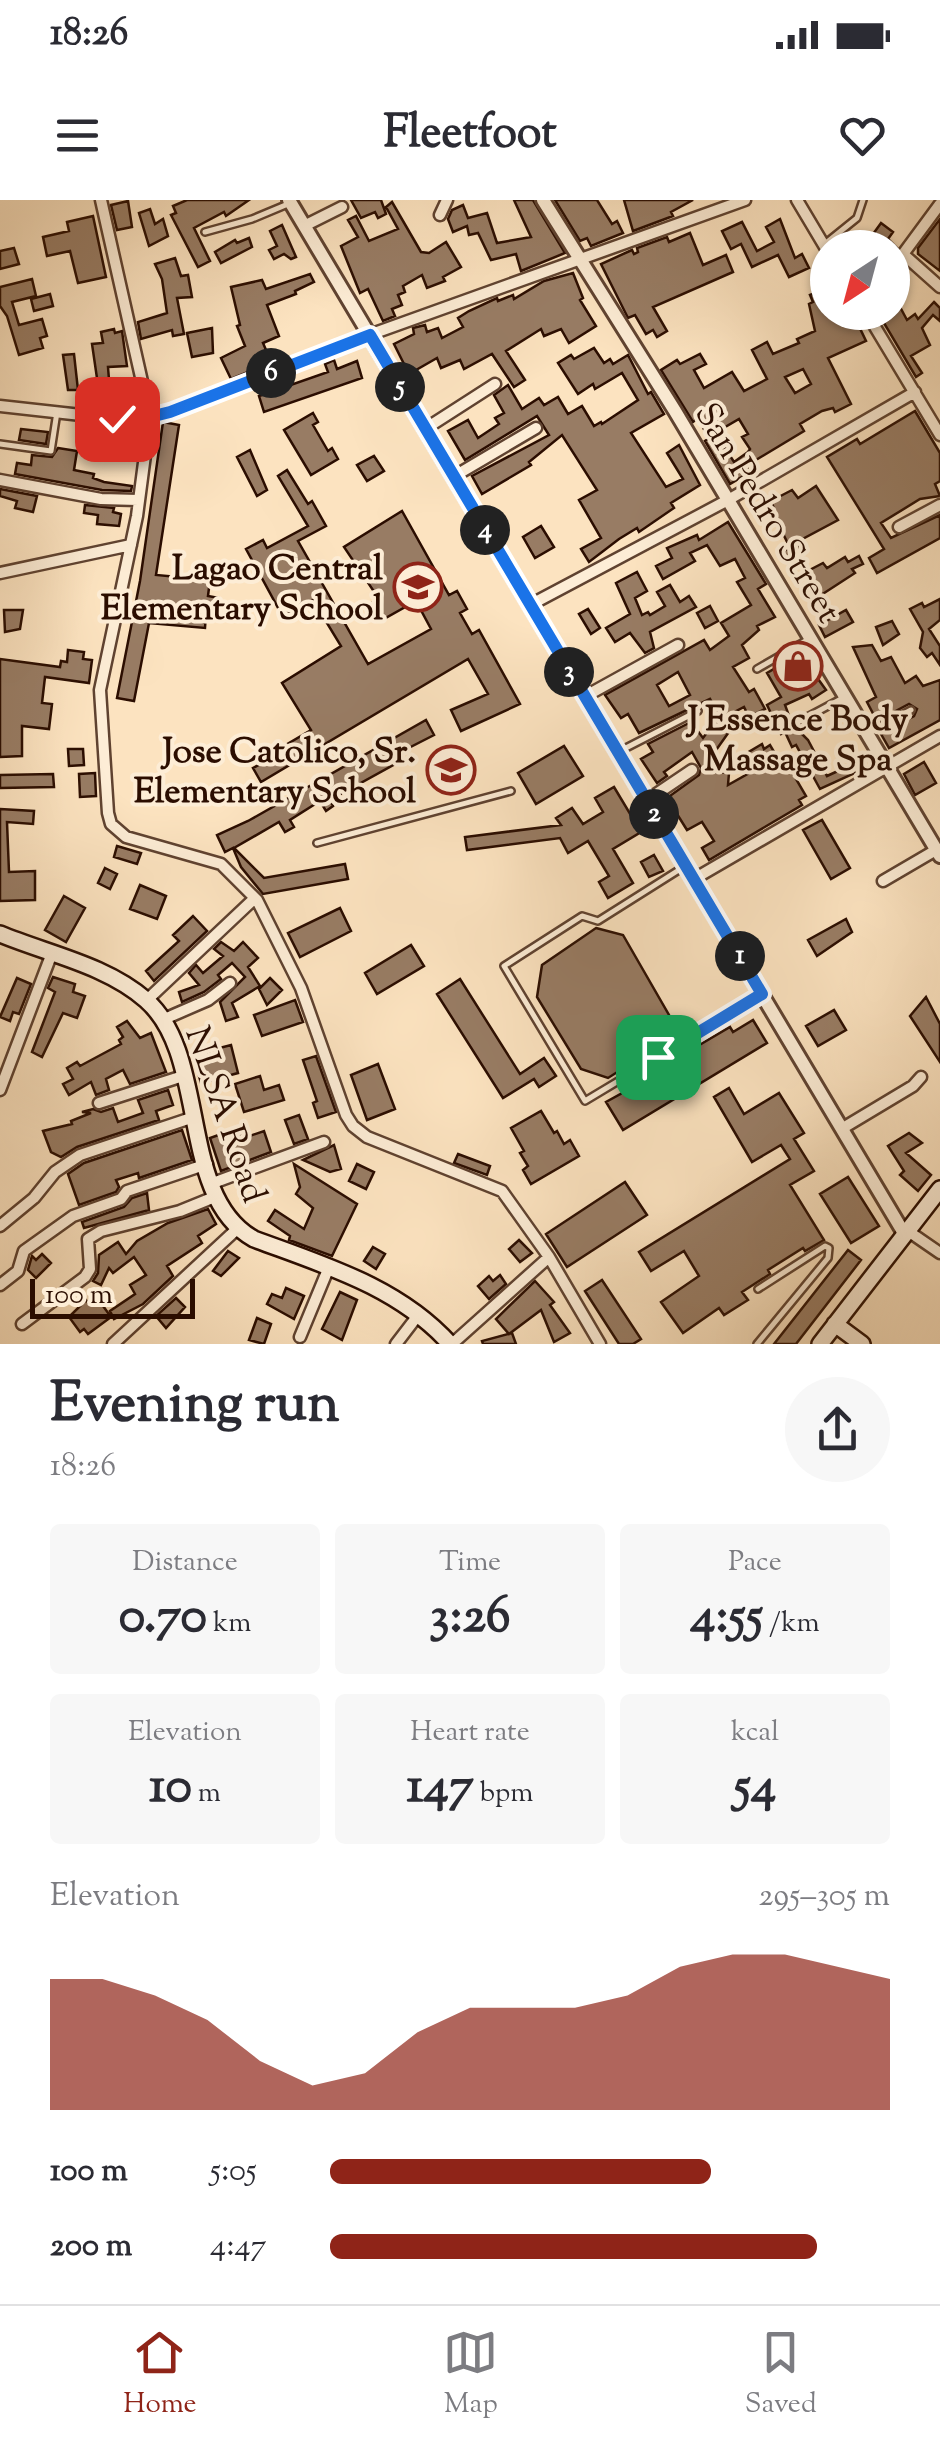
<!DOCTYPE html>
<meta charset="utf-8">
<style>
body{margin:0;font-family:"Sorts Mill Goudy",serif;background:#f7f7f7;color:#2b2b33;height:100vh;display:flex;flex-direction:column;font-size:38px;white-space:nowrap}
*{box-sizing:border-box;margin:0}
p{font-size:32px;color:#7c7c81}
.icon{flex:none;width:55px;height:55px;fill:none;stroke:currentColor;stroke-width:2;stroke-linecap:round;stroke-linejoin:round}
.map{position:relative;height:1144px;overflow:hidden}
.drawer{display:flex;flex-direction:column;background:#fff;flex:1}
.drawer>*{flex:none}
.needle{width:65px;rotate:216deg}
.controls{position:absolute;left:810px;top:30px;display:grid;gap:20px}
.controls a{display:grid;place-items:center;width:100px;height:100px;border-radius:50%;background:#fff;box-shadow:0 2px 8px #0004;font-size:50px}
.scale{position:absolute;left:30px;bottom:25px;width:165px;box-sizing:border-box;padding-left:10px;border:5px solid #2b0d00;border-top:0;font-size:28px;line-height:35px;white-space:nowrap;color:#2b0d00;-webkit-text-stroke:8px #fdedd6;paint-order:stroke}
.pin{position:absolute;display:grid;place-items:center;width:85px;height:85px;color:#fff;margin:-42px;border-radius:20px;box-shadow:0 5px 15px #0006}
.km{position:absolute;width:50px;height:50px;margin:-25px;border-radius:50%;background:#222;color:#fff;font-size:28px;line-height:50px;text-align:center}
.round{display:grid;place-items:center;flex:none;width:105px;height:105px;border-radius:52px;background:#f7f7f7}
.headline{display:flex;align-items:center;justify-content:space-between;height:170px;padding:0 50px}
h1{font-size:55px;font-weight:700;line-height:75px}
.figures{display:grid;grid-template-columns:repeat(3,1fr);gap:15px;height:170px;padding:10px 50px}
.figures div{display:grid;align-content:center;border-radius:10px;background:#f7f7f7;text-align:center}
.figures b{font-size:50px;font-weight:700}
.figures small{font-size:28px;font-weight:400}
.figures p{font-size:28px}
.chart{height:280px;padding:20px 50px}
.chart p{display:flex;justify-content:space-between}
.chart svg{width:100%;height:180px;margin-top:10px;fill:#8f2418;opacity:.7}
ul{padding:0 50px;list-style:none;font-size:32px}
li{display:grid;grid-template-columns:160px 120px 1fr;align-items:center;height:75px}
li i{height:25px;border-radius:12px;background:#8f2418}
.status{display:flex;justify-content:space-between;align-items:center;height:70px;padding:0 50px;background:#fff;direction:ltr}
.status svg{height:28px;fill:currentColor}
header{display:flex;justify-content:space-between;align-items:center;height:130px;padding:0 50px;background:#fff;font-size:45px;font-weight:700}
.tab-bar{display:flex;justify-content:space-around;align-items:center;height:140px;border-top:2px solid #e1e1e2;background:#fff;font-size:28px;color:#7c7c81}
.tab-bar a{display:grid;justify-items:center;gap:5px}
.tab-bar .active{color:#8f2418}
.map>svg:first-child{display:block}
.building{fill:#987c64;stroke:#2b0d00;stroke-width:2.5;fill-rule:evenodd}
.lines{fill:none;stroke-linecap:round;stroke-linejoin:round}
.service-casing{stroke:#5f4230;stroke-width:10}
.minor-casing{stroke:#5f4230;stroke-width:15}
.tertiary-casing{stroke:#5f4230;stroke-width:18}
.secondary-casing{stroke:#2b0d00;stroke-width:20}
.service{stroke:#fdedd6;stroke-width:5}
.minor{stroke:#fdedd6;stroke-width:10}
.tertiary{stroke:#fdedd6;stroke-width:12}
.secondary{stroke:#fdedd6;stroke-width:15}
.route-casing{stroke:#fff;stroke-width:20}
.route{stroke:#1a73e8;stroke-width:12}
.labels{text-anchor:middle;stroke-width:8;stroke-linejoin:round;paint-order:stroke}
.street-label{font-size:35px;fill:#2b0d00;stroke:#fdedd6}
.poi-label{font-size:35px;font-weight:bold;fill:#2b0d00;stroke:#fdedd6;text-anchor:end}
</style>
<div class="status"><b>18:26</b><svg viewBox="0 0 49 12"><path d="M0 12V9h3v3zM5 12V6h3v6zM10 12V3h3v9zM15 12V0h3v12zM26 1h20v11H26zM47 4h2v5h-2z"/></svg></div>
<header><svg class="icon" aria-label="menu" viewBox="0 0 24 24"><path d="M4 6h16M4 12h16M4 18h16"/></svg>Fleetfoot<svg class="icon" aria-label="heart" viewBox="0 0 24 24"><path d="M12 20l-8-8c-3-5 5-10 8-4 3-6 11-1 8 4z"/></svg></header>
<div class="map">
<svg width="940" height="1144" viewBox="0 0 940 1144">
<rect width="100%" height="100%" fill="#fce3c0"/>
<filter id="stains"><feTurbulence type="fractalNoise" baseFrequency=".002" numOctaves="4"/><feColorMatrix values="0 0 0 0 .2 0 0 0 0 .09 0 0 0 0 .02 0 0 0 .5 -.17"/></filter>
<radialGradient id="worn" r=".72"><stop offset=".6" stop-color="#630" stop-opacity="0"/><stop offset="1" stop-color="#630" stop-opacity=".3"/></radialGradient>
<path class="building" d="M187,0H249L226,16L224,12L194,28L210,61L198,67L171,15L176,13L173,6Z
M351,0H381L386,14L378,18L375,12L361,18Z
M514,0H533L565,53L521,71L516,54L491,60L478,33L469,35L467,26L453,32L448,19L452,10L463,5L468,18L487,13L497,43L531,37Z
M555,0H597L612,24L617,21L623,33L591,46L587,38L580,41Z
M624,0H693L671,12L673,16L633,31Z
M128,1L132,27L117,30L111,5Z
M392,2L421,52L429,53L446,42L461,67L443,77L445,81L427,88L422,75L403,86L405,92L398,95L402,105L392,109L395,116L383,121L368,89L360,93L341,46L358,37L348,20L356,16L369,41L398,29L386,7Z
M150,9L155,24L163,19L168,36L149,46L139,13Z
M93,16L106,77L78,83L70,51L47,56L43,37L69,31L67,22Z
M780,19L795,58L802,54L809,68L789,77L778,55L752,67L741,44L731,49L722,31L742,22L757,51L774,42L766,27Z
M940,19V71L918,54V48Z
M881,23L893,32L888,39L897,48H863Z
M282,25L296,57L291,59L284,54L274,59L269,50L277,46L270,31Z
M690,33L703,65L726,55L733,72L653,107L667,131L657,137L653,130L646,134L635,115L628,118L601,64L632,50L634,54L638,52L637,48L667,37L669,42Z
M249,38L252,47L221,63L215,52L235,40L237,43Z
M14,48L19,64L0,69V51Z
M175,58L181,76L188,75L192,97L177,98L184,134L173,136L172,130L141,139L138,122L167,113L162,79L155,64Z
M573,73L583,98L580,100L596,126L569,143L561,129L544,136L541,129L506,151L525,180L514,187L492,154L464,169L460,160L441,168L437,158L409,174L394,144L414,134L413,128L425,125L427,132L438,128L442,138L463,127L458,118L469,111L497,98L498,101L513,95L514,99L544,81Z
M310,74L314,82L295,91L296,94L267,105L279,136L263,143L269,157L251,166L253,170L231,179L221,158L245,146L237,126L240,125L231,87L262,80L266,89Z
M32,79L36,96L12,102L19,125L42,119L47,136L40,138L43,148L19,155L7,116L0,106V87Z
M823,81L828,94V112H841L844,119L853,114L866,141L828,158L851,204L835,212L833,208L822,211L800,224L804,231L746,266L750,272L730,284L705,241L716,234L734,262L748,252L750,249L742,237L748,234L739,219L708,237L698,218L693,222L661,170L677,160L680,164L700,154L706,164L694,170L704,188L732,172L744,191L767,179L752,150L767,142L773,154L799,143L797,139L815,131L809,104L813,102L810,95L815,93L813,85ZM803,169L811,184L795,193L785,177Z
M50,94L53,106L34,111L31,99Z
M934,102L940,108V121L933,115L922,128L930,145L911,156L922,173L916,177L881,118L882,112H892V107H900L907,120L915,114L918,119Z
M212,128L213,153L192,157L187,133Z
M114,129L115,133L122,131L127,166L108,167L110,192H99L92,144L103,143L101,132Z
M594,148L604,163L610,159L613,164L628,155L648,194L651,192L664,214L631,233L666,287L683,279L667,253L679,245L700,285L671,303L674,308L639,332L637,328L619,339L589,362L581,349L601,338L579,300L597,290L562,235L529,262L531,265L482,294L472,276L549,235L537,216L465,260L448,231L468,220L478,238L499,224L495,218L504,213L494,195L508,185L522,209L539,198L544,205L558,197L568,214L582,206L594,226L601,222L602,224L638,200L622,173L595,189L593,184L578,194L558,163L571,155L574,159Z
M74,154L78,190H68L63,155Z
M334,160L337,169L357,161L362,178L264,212L259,196L328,172L325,164Z
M915,211L940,253V281L935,284L940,296L920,299L881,323L891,338L940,315V338L877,373L869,358L884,349L827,257L857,239L860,244Z
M313,213L318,222L313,225L328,251L332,248L338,259L311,275L284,230Z
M163,222L179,225L156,375L210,380L208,396L219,398L217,415L206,413L205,428L149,423L134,501L117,498L140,381Z
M21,229L48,232L46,244L19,240Z
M58,248L77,251L74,270L94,274L93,278L104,282L132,286L131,291L102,290L15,274L17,263L31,265L32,255L52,257Z
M250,250L267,290L257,296L237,257Z
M374,256L384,271L367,281L357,265Z
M287,270L308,304L312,301L326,326L298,341L368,464L431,429L416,401L382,420L372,403L379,399L344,347L402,311L449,395L457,391L467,409L460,413L472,434L479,430L520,504L461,531L451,510L488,494L468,459L261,582L253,568L286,550L284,546L311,530L282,483L341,446L313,400L283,417L246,349L263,340L267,348L308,326L278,276Z
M816,286L838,320L797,342L804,354L788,363L782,352L790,348L770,307L773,306L771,301L792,290L798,298Z
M0,289L37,296L33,312L15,308L17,301L0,296Z
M85,305L114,308L113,312L121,314L119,326L97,324L98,315L84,313Z
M728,322L766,384L758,389L775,417L757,426L759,430L742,445L749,458L733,467L749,492L754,489L765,509L749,517L744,507L721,519L710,499L639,533L628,514L621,518L605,495L704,440L710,450L729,436L721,423L751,405L737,382L745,378L735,359L720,366L707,345L690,353L695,361L663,379L656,366L672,358L667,348L697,335L699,340ZM678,472L690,495L669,506L657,485Z
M541,326L554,347L535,358L523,337Z
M859,356L863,364L852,369L855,373L818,397L804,373L823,363L827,368L845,357L848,362Z
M637,372L647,391L635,398L642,415L648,412L650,415L665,406L657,392L670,385L680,402L689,396L696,407L650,432L654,448L645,453L630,433L615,442L606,428L630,414L616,383Z
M940,399V420L929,429L940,446V465L932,453L927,457L920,448L923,432L910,409L922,403L924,407Z
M710,406L718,421L705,428L697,413Z
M588,409L600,428L591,434L579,414Z
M4,410H23L20,429L5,432Z
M846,410L853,422L825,437L819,425Z
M892,421L899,434L883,445L876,427Z
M872,445L881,461L891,457L905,483L916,476L923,486L940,480V520L889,548L881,534L914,516L917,509L909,504L877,521L867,502L876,497L853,447Z
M68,450L84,452L83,459L92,460L89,483L45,477L42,503L52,504L49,529L22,526V556L0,557V459L60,467L61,461L67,462Z
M800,454L826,490L812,499L809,494L785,505L792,524L808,540L827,576L851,565L855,573L820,589L796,545L792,547L785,532L781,534L767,505L781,497L767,473Z
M717,519L731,529L714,553L707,556L714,572L729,573L728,585L751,572L744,559L749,556L747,553L762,544L764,549L770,545L777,557L782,555L806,596L799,600L802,605L709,660L702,648L714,641L702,622L687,630L667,598L699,575L701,568L692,552L664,572L667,576L657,583L641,559L653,552L648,544L691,522L703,538Z
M426,520L434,535L393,556L397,563L330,600L333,606L326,611L320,601L290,620L294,627L285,632L279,622L234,648L264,678L345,664L348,679L263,694L241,667L233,648L225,652L217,635L248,621Z
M564,546L583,576L536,604L518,573Z
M68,549H83L84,565L69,566Z
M924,562L936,583L915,595L904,574Z
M95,573L96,596L80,597L79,574Z
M53,574L54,587L0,588V575Z
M614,587L641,632L613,649L633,683L608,698L599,682L609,676L588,641L568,653L560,638L467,650L465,637L561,625L556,618L572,608L583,624L603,612L595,598Z
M0,609L34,611L33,624L7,622L9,672L35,671V700L0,701Z
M822,620L850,668L831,679L803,630Z
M117,646L141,653L137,664L114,657Z
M654,655L663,671L649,677L641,662Z
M105,668L117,674L110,689L98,683Z
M140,685L166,696L157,719L130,709Z
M64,696L85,708L66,742L45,730Z
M340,708L351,731L300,757L288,733Z
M193,716L207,731L154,781L146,771L179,741L173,735Z
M846,719L852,732L817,756L808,740Z
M596,728L623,735L669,815L663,843L608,878L581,869L537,797L542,765Z
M221,742L234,751L243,742L258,758L248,767L260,786L232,803L238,817L226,821L220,802L245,777L232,763L218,775L221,779L204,792L182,802L179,792L199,785L189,773L196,765L203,773L223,756L214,749Z
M411,745L424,766L377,794L365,773Z
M53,777L75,784L73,792L85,796L77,818L63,813L42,857L32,852L55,792L48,788Z
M17,778L31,784L19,814L13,812L10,821L0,817Z
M270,778L282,790L267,805L259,789Z
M460,779L520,874L544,858L556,876L539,887L534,879L503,898L437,794Z
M926,797L940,824V862L910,816Z
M295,800L303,822L262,836L254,815Z
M834,810L846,830L818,846L806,826Z
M753,820L767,843L623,930L606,902L664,870L662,867L730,827L733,832Z
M127,821L140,838L151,833L166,872L130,884L123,870L106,879L109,890L96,895L91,882L69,895L63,884L73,879L67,868L77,862L80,866L121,844L119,840L123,837L117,827Z
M231,845L238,873L201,883L196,866L211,862L208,851Z
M316,856L336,912L318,918L313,903L317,901L303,860Z
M378,864L395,909L367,920L351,875Z
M260,876L264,890L279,885L284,900L244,912L235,884Z
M729,888L744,914L779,893L804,933L794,939L814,971L790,985L824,1040L805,1051L803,1048L768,1070L770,1074L742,1092L748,1100L724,1115L719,1108L683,1133L661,1102L699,1076L684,1051L651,1071L639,1052L790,959L781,945L752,962L714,897Z
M168,890L173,905L156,911L159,920L77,947L61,957L51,952L43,931L72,924L71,921L91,913L82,912L93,909L101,912L113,908L118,922L143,913L138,900Z
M541,911L554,933L557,931L564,944L570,940L579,956L531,984L523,970L528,966L520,953L524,951L511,928Z
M299,915L308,939L294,944L285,920Z
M241,927L244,938L264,931L271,952L221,971L210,938Z
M182,930L192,960L139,978L138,973L116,980L119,987L116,992L79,1005L68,974L84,963Z
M909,933L922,943L906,953L931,975L918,991L900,975L904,971L888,946Z
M334,945L341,969L330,972L303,960Z
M458,954L490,966L487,975L454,963Z
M294,964L357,1004L332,1056L289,1040L290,1036L268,1021L275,1010L304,1029L313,1008L296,994L300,987Z
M357,964L374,972L366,989L349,981Z
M848,977L879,1026L851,1043L820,994Z
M625,982L647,1015L567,1067L546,1034Z
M147,993L149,1010L84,1028L82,1022L124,1007L132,998Z
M208,1009L216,1024L198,1036L202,1043L167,1066L173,1076L143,1104L114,1119L110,1111L135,1094L130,1085L146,1075L134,1057L113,1073L109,1068L101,1085L93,1081L98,1073L99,1055L118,1042L126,1054L137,1041L168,1023Z
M519,1040L532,1053L520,1062L509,1049Z
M373,1047L385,1054L376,1069L364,1061Z
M848,1050L861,1060L796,1144H774Z
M228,1051L239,1058L221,1076L213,1071Z
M42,1054L51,1063L36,1078L28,1070L32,1056L36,1060Z
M500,1075L506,1084L489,1099L478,1086L489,1076L493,1081Z
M602,1080L641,1139L633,1144H619L585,1091Z
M535,1081L554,1102L550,1105L570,1133L554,1142L541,1110L509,1134L496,1119Z
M286,1088L304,1096L294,1119L267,1104L272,1094L282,1098Z
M340,1092L357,1100L342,1140L322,1129Z
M176,1098L185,1107L166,1128L156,1116Z
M98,1099L111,1117L88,1134L84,1129L80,1132L69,1117L86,1100L90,1105Z
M257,1118L271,1124L264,1144L249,1140Z
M512,1133L516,1144H483L482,1141Z"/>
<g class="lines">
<g class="service-casing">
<path id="service" d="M205,32L252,19L288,4
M826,43L857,18L863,0
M0,244L51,251L57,212
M757,469L809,439
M798,522L843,498
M868,533L911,510
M620,551L698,511
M317,643L511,591
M682,668L598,721L582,716L504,766L585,901L760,796
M757,1144L828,1058L829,1048L825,1046L758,1089"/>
</g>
<g class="minor-casing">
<path id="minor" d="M101,0L150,217L137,316L100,490L108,613L111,624L126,637L221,664L257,700L301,788L346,915L353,926L367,937L502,991L549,1057L600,1144
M797,0L828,52
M440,15L447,0
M304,26L342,7
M903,54L940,87
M892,69L940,4
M866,112L940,235
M0,206L126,220L170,212L369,135L745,0
M425,229L495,184
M453,277L536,228
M0,280L101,299L138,300
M899,327L940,305
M0,373L131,345
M530,405L728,300L915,192
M584,497L678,445
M646,601L692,570
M694,679L940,536
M883,681L936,650
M147,800L255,698
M162,820L208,800L230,783
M0,890L52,753
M99,903L183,876
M843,928L913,886L921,877
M213,983L324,942
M0,1026L34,998L55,972L80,955L194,917
M908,1031L940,1053
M0,1085L18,1071L24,1051L73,1016L121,999L127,991L207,964
M22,1124L85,1077L90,1069L88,1039L101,1031L180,1011L217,996
M300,1137L329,1067
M113,1144L237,1029
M396,1144L419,1114
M452,1144L549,1057"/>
</g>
<g class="tertiary-casing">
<path id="tertiary" d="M289,0L905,1035
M543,0L675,211L940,656"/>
</g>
<g class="secondary-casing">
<path id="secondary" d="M0,734C48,754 106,765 146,800C210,856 177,996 254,1039C324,1065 399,1087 450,1144
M835,1124L862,1144
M820,1144L940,989"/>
</g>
<use href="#service" class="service"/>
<use href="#minor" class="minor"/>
<use href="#tertiary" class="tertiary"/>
<use href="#secondary" class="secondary"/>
</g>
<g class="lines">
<g class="route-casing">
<path id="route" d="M117,219L138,220L170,212L370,135L762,794L658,857"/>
</g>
<use href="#route" class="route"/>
</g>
<defs>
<g id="school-ring" transform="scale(2.5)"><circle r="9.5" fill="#fdedd6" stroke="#8f2418" stroke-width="1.5"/><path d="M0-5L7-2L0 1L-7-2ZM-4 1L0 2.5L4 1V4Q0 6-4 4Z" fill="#8f2418"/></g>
<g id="shop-ring" transform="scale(2.5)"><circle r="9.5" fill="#fdedd6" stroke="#8f2418" stroke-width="1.5"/><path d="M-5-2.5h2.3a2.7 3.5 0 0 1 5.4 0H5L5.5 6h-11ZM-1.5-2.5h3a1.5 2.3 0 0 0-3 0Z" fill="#8f2418"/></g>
</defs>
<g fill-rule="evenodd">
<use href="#school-ring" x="418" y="387"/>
<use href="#shop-ring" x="798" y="466"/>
<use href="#school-ring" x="451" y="570"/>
</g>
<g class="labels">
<g class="street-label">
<text transform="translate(769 312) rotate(59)" y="12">San Pedro Street</text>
<text transform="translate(227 914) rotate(71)" y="12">NLSA Road</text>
</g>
<g class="poi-label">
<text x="383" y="379">Lagao Central<tspan x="383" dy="40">Elementary School</tspan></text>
<text x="798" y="530" text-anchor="middle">J Essence Body<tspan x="798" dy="40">Massage Spa</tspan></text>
<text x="416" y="562">Jose Catolico, Sr.<tspan x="416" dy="40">Elementary School</tspan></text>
</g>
</g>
<rect width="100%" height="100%" filter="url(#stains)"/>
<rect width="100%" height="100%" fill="url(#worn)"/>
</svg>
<div class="controls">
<a><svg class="needle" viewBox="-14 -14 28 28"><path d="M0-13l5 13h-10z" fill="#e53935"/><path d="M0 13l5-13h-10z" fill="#7c7c81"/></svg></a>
</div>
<div class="scale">100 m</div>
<div class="pin" style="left:658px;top:857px;background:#1e9e55"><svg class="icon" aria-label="arrive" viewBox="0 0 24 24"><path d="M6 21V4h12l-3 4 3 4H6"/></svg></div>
<div class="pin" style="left:117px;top:219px;background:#d93025"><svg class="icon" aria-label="check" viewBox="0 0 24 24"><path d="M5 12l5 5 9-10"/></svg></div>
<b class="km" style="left:740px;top:756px">1</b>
<b class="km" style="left:654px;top:614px">2</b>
<b class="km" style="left:569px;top:472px">3</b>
<b class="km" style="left:485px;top:330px">4</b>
<b class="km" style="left:400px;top:187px">5</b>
<b class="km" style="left:271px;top:173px">6</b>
</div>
<section class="drawer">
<div class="headline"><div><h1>Evening run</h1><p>18:26</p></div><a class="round"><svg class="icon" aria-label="share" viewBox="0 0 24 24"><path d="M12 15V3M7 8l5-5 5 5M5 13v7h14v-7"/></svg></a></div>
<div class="figures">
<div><p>Distance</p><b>0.70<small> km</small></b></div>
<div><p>Time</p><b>3:26</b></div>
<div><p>Pace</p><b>4:55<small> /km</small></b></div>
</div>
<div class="figures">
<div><p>Elevation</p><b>10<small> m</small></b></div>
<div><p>Heart rate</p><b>147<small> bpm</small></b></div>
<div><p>kcal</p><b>54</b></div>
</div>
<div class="chart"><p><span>Elevation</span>295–305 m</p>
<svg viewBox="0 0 160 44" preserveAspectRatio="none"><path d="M0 44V12L10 12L20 16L30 22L40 32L50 38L60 35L70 25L80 19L90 19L100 19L110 16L120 9L130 6L140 6L150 9L160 12V44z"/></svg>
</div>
<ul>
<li><b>100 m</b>5:05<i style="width:68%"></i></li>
<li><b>200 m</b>4:47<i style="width:87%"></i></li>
</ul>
</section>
<nav class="tab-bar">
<a class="active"><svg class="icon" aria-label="home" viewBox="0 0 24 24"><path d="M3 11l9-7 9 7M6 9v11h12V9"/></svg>Home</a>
<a><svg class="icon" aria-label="map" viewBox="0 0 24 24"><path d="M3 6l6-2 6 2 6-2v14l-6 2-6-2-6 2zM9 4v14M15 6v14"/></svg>Map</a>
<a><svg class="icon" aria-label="saved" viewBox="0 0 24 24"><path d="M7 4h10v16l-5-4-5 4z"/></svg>Saved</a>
</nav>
